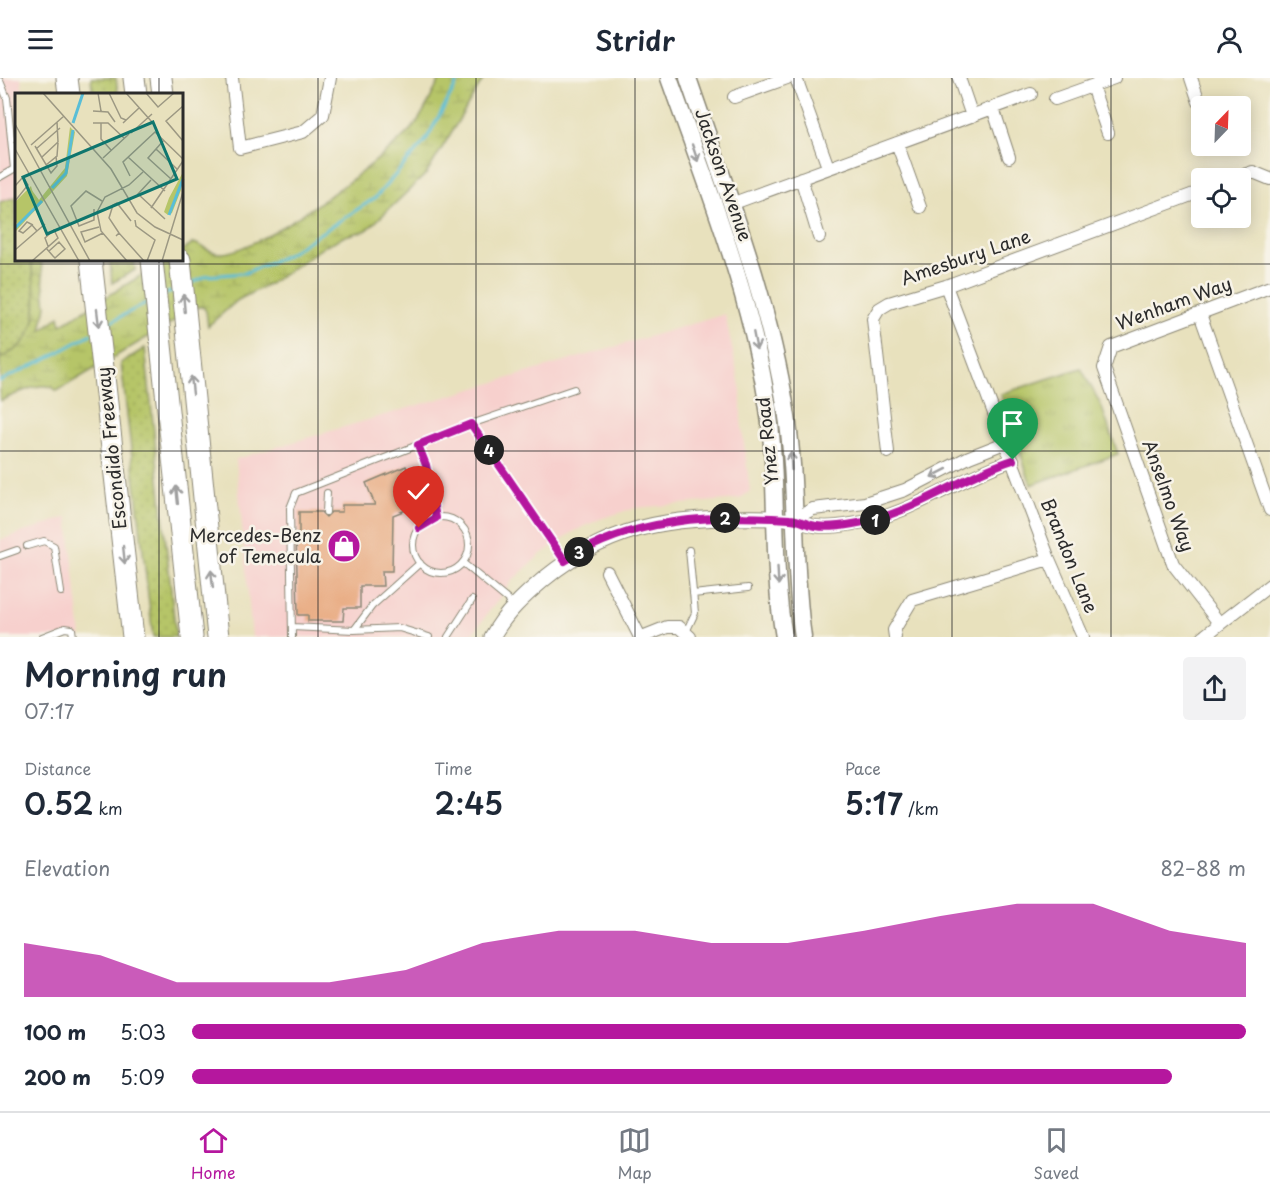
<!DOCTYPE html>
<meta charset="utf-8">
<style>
body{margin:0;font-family:"Playpen Sans",sans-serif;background:#f2f2f3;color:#1f2937;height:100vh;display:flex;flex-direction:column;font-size:22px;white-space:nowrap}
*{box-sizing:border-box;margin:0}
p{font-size:20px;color:#747a83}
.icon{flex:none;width:33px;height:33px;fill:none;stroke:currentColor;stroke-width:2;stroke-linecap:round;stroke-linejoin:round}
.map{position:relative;height:559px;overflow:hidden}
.side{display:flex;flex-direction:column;background:#fff;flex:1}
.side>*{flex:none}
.needle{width:39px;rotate:23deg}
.tools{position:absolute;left:1191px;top:18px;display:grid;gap:12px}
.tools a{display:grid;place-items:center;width:60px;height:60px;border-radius:6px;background:#fff;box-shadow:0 3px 15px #0003;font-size:30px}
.pin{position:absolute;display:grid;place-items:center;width:51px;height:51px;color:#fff;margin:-62px -26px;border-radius:50% 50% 50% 0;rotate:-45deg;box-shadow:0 0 6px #0007}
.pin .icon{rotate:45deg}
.km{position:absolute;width:30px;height:30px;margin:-15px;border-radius:50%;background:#222;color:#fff;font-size:16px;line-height:30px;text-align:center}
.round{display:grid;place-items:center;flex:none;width:63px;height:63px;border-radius:6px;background:#f2f2f3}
.overview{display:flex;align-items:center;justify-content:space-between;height:102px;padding:0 24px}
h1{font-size:33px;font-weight:600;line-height:45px}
.stats{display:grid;grid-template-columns:repeat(3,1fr);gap:9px;height:102px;padding:6px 24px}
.stats div{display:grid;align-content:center}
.stats b{font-size:30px;font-weight:600}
.stats small{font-size:16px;font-weight:400}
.stats p{font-size:16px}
.chart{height:168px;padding:12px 24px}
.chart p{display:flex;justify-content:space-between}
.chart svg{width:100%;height:108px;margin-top:6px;fill:#b5179e;opacity:.7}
ul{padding:0 24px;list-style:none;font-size:20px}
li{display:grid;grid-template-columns:96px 72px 1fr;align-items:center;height:45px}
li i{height:15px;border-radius:8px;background:#b5179e}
header{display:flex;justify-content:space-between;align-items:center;height:78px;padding:0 24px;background:#fff;font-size:27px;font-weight:600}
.menu{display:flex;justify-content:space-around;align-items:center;height:84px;border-top:2px solid #e0e1e3;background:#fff;font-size:16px;color:#747a83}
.menu a{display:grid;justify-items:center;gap:3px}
.menu .current{color:#b5179e}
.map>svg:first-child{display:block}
.built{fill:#f7d0cd}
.grass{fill:url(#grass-dots);stroke:#70784a;stroke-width:1.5}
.wetland{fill:url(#wetland-marsh);stroke:#70784a;stroke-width:1.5}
.park{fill:url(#park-tufts);stroke:#70784a;stroke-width:1.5}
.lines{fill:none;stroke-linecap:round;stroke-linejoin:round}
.stream{stroke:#59bed7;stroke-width:3}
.building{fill:#e9ad85}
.service-casing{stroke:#8a8674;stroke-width:8}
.minor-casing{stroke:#8a8674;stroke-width:14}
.tertiary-casing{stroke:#8a8674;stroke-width:17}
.secondary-casing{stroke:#8a8674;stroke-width:19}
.motorway-casing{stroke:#8a8674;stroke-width:23}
.service{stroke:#fff;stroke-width:6}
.minor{stroke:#fff;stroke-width:12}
.tertiary{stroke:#fff;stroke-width:15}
.secondary{stroke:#fff;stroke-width:16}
.motorway{stroke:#fff;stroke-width:21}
.oneway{stroke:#a0a0a0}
.route-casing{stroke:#fff;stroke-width:12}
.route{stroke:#b5179e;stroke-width:8}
.grid{fill:none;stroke:#2b2b2b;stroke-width:1.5;stroke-opacity:0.55}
.labels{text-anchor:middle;stroke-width:5;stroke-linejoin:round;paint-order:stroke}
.street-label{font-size:18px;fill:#2b2b2b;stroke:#f7f3e8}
.poi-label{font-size:18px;fill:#2b2b2b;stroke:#f7f3e8;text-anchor:end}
.inset-river{fill:none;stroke:#59bed7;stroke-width:3}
.inset-road{fill:none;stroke:#9c9883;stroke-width:1.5}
.view{fill:#0f766e;fill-opacity:0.15;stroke:#0f766e;stroke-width:3}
.inset-edge{fill:none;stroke:#2b2b2b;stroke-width:3}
</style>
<header><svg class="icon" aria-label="menu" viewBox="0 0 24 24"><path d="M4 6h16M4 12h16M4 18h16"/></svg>Stridr<svg class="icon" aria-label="person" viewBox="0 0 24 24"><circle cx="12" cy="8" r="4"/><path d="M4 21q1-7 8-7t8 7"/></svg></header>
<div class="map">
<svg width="1270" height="559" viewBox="0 0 1270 559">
<defs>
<pattern id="grass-dots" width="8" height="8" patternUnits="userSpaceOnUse" patternTransform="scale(1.5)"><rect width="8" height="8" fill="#b6c568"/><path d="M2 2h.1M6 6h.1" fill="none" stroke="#9da95a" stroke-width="1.8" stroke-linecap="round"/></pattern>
<pattern id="wetland-marsh" width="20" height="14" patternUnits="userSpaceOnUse" patternTransform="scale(1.5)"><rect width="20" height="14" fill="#b6c568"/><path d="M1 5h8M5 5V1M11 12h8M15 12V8" fill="none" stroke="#9da95a"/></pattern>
<pattern id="park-tufts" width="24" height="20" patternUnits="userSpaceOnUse" patternTransform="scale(1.5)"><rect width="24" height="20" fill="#b6c568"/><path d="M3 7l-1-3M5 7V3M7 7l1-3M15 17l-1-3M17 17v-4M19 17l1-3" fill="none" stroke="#9da95a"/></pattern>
</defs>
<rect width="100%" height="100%" fill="#f7f3e8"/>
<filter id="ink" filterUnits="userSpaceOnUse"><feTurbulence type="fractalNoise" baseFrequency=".0167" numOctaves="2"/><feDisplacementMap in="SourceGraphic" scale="12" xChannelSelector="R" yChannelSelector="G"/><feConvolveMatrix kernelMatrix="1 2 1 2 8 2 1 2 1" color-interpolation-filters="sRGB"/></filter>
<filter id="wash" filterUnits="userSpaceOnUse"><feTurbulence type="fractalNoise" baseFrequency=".008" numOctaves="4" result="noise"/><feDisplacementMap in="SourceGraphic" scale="24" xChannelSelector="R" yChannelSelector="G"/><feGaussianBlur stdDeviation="1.35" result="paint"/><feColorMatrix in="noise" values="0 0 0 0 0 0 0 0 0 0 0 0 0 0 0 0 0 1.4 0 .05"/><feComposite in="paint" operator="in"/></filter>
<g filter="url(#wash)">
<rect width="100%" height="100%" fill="#e8e1bd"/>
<path class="built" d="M0,0H21L23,16H16V119L0,124Z
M725,236L741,313V341L750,413L740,421L635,430L600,441L573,454L541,476L512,503L470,559H252L236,381Z
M68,439L81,559H0V462Z"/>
<path class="grass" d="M91,0H116L118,16H93Z
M16,119V182H31C36,222 46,261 0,280V124Z
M110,182H134L135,192L112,205Z
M145,270L176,559H153L121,285Z"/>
<path class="wetland" d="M441,0H484L427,95L367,152L345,158L325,168L269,206L238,222L208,248L206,233L203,229H198L57,313C43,299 16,317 0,323V280C46,261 36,222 31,182H41L46,228L41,253L59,238L61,247L166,182H182V172L193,165C203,167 210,176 222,175C261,173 392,77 417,44C426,31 433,14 441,0Z"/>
<path class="park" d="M1081,290L1101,327L1118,376L1031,407L1001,316Z"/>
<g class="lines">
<path class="stream" d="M190,206L207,198L245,195L285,178L375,120L426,62L460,0
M163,217L176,212
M107,246L148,224
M0,303L54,277L91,256"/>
</g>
<g id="blocks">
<path class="building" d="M406,388L421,426L393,437L392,493H382L383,508H360V530H344L343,543H308V537H298L296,455H299V434H321L326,439L331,434H342V427H375L366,405Z"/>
</g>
</g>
<g filter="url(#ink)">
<use href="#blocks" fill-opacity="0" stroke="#8a8674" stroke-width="1.5"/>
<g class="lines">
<g class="service-casing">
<path id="service" d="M0,3L7,20L14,91L0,99
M471,346L574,311
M418,367L426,387L436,439
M326,434L327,415
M413 467a28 28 0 1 1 56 0a28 28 0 1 1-56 0Z
M27,468L44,463L54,468L61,514
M0,478L17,472
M463,485L514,527
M693,516L748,510
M292,549L354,552L372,528L420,485
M354,552L399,550L429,559
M686,554L695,535L689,472
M42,559L65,550L72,551L73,559
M292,559L290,430L296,415L471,346L565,483
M448,559L472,522"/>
</g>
<g class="minor-casing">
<path id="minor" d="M232,0L240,70L303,54L323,37L330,0
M796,0L828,89
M959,0L972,38
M1191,0L1199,24
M1092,8L1108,55
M734,19L787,0
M1055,21L1114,0
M993,30L1009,79
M897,65L920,129
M801,100L819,159
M1235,100L1253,94L1270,101
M731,126L1031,16
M946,208L1049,481L1083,559
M1200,236L1270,432
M888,374L873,241L879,231L889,225L946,208L1202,113
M775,440C790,441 801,446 815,448C826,450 841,448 852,446C911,438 957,400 1013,382
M794,441L813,431L865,425L905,412L969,379L1007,364
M607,494L640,559
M1220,546L1173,486L1104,290L1111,269L1270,209
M642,559L667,549H679L690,559
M895,559L894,552L912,522L1049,481
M1203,559L1270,507"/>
</g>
<g class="tertiary-casing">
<path id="tertiary" d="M492,559C505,535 524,518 544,501C618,440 684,439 775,440"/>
</g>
<g class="secondary-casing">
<path id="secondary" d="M669,0C706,104 748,209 766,318C780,398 770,479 784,559
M688,0C725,109 768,217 786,332C798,407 792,484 803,559"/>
</g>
<g class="motorway-casing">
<path id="motorway" d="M67,0L69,16
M134,0L136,16
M161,0L163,16
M91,182L133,559
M152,182L192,559
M180,182L218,559"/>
</g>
<use href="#service" class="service"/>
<use href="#minor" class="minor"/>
<use href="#tertiary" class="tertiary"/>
<use href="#secondary" class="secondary"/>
<use href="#motorway" class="motorway"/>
</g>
<defs><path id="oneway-shaft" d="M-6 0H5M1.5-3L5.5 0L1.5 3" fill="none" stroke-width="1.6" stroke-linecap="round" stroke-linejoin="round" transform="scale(1.5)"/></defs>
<g class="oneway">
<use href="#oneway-shaft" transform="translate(695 75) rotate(71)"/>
<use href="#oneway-shaft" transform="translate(184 225) rotate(-95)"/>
<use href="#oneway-shaft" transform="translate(98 240) rotate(83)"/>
<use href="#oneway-shaft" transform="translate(755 263) rotate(79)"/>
<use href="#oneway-shaft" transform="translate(192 307) rotate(-96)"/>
<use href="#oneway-shaft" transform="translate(791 383) rotate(-93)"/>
<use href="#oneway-shaft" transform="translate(939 395) rotate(153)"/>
<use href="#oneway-shaft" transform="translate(177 417) rotate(-96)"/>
<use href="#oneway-shaft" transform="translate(124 477) rotate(84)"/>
<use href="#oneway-shaft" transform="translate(778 498) rotate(87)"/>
<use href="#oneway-shaft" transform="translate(212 501) rotate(-96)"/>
</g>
</g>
<g class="lines" filter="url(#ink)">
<g class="route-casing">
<path id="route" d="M419,450L436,440L426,387L418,367L471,346L565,483C631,440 713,436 790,441C799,441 807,447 816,448C827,450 842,448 853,446C913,437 956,400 1013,382"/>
</g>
<use href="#route" class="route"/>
</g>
<path class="grid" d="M159,0V16M318,0V559M476,0V559M635,0V559M794,0V559M952,0V559M1111,0V559M159,182V559M0,186H1270M0,373H1270"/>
<defs>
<g id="shop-disc" transform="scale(1.725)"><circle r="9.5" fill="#b5179e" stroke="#f7f3e8"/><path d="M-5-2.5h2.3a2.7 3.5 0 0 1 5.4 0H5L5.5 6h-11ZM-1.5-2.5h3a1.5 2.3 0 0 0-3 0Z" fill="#fff"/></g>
</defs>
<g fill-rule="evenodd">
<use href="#shop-disc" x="344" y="468"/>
</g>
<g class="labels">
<g class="street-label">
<text transform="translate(723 97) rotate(71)" y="6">Jackson Avenue</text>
<text transform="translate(966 180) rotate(-19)" y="6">Amesbury Lane</text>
<text transform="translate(1174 226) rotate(-20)" y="6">Wenham Way</text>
<text transform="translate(768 363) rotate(-96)" y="6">Ynez Road</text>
<text transform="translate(112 370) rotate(-96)" y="6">Escondido Freeway</text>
<text transform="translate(1168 418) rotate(70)" y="6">Anselmo Way</text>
<text transform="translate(1069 478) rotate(68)" y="6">Brandon Lane</text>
</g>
<g class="poi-label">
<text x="321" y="464">Mercedes-Benz<tspan x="321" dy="21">of Temecula</tspan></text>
</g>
</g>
<g transform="translate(15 15)">
<rect width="168" height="168" fill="#e8e1bd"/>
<path d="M168,79L166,97L157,120L153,122L149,119L154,105ZM16,93L21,111L0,131V109Z" fill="#b6c568"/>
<path d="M55,34L60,39L52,83L0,139L2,128L21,111L16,96L24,107L50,75Z" fill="#b6c568"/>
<path class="inset-river" d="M58,30L68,0M37,95L51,80L58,37M154,122L168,86M0,135L27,108"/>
<path class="inset-road" d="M28,0L96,76L122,120L140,134L168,147M83,0L86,18M94,0L106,25L111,27M111,0L137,29M131,0L143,14L159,0M168,13L151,28L168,48M78,18L93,19L100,29M78,30H93L109,45M86,30V46L96,57M108,30L124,15M0,31L75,168M116,40L137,21M149,47L133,65L156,86M16,52L49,23M20,53L36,80L42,73L41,63M0,56L64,168M21,56L45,35M141,56L162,76M27,64L43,49L42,29M113,64L150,98M88,65L114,41M31,72L42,63L43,50M115,83L108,69L140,39L168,66M136,87L123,101L150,126M0,93L8,84L13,92L0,108M136,115L168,68M79,116V127L64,133L56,113L71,98L87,108M120,127L121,133L140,147L132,168M18,132L12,129L4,138L8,140L17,132L22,138M84,134L66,139L70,149L88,140M104,140L94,125L98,112L102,110L116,128M101,143L104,140L129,168M31,155L38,163L40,165L50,156L44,149L34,158M0,157L30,131M17,168L43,145L39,137L30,145L33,153M112,168L86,138L82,119L90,104L114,92L128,79M147,168L168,99"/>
<path class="view" d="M138,29L162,86L32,141L8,84Z"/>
<rect width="168" height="168" class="inset-edge"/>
</g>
</svg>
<div class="tools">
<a><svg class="needle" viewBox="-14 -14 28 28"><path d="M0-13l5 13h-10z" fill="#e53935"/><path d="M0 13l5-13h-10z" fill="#747a83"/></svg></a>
<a><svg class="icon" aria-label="locate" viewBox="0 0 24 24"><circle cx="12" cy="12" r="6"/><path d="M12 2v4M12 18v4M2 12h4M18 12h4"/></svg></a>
</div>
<div class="pin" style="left:1013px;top:382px;background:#1e9e55"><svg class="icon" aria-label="arrive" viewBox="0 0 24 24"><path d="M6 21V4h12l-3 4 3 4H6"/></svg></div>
<div class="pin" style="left:419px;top:450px;background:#d93025"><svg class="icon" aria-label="check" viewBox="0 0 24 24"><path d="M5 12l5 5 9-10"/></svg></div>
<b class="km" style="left:875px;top:442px">1</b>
<b class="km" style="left:725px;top:440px">2</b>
<b class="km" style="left:579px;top:474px">3</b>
<b class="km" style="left:489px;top:372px">4</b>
</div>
<section class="side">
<div class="overview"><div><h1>Morning run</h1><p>07:17</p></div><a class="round"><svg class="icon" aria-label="share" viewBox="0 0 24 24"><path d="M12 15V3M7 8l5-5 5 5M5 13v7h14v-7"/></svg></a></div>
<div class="stats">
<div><p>Distance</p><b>0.52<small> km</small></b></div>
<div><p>Time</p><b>2:45</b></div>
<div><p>Pace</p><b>5:17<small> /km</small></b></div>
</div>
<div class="chart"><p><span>Elevation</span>82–88 m</p>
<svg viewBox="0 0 160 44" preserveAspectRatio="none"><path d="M0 44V22L10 27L20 38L30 38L40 38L50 33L60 22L70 17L80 17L90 22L100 22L110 17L120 11L130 6L140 6L150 17L160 22V44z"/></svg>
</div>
<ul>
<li><b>100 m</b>5:03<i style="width:100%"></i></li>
<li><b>200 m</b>5:09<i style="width:93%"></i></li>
</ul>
</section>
<nav class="menu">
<a class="current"><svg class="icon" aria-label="home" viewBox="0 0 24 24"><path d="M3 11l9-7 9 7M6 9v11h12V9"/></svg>Home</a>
<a><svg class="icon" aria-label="map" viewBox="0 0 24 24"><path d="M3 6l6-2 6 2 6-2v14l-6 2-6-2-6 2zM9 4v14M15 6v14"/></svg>Map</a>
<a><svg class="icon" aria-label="saved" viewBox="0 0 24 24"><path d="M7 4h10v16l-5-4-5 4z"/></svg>Saved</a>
</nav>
